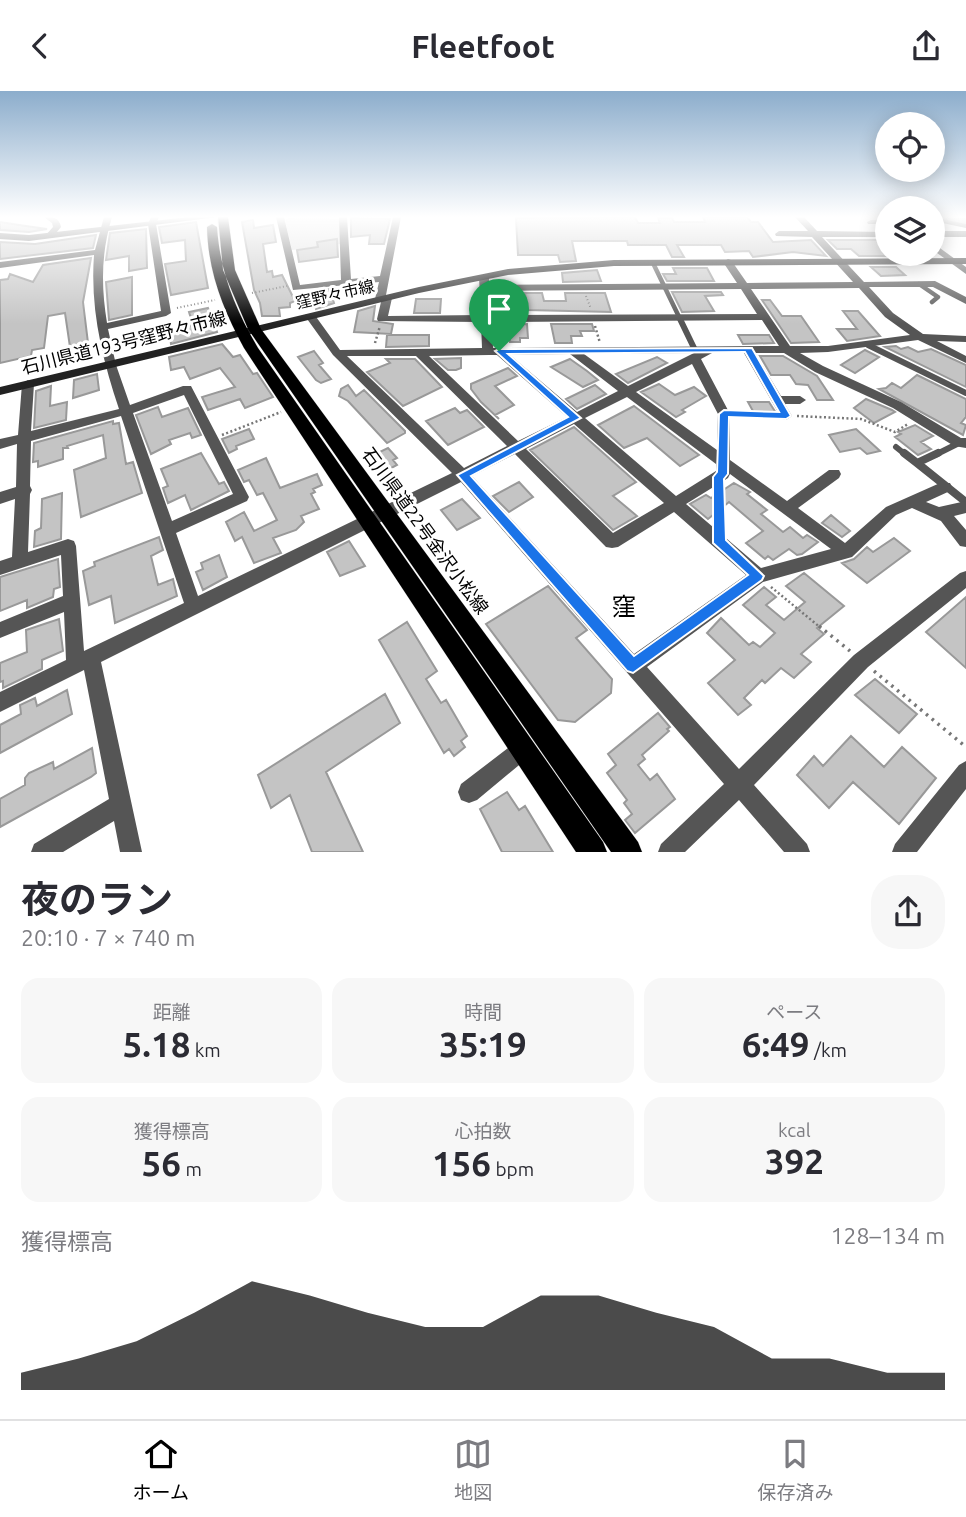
<!DOCTYPE html>
<html lang="ja">
<meta charset="utf-8">
<style>
body{margin:0;font-family:Ubuntu,"Noto Sans JP",sans-serif;background:#f7f7f7;color:#2b2b33;height:100vh;display:flex;flex-direction:column;font-size:26px;white-space:nowrap}
*{box-sizing:border-box;margin:0}
p{font-size:23px;color:#7c7c81}
.icon{flex:none;width:38px;height:38px;fill:none;stroke:currentColor;stroke-width:2;stroke-linecap:round;stroke-linejoin:round}
.map{position:relative;height:761px;overflow:hidden}
.sheet{display:flex;flex-direction:column;background:#fff;flex:1}
.sheet>*{flex:none}
.buttons{position:absolute;left:875px;top:21px;display:grid;gap:14px}
.buttons a{display:grid;place-items:center;width:70px;height:70px;border-radius:50%;background:#fff;box-shadow:0 4px 18px #0003;font-size:35px}
.pin{position:absolute;display:grid;place-items:center;width:60px;height:60px;color:#fff;margin:-72px -30px;border-radius:50% 50% 50% 0;rotate:-45deg;box-shadow:0 0 7px #0007}
.pin .icon{rotate:45deg}
.round{display:grid;place-items:center;flex:none;width:74px;height:74px;border-radius:28px;background:#f7f7f7}
.headline{display:flex;align-items:center;justify-content:space-between;height:119px;padding:0 21px}
h1{font-size:38px;font-weight:700;line-height:52px}
.metrics{display:grid;grid-template-columns:repeat(3,1fr);gap:10px;height:119px;padding:7px 21px}
.metrics div{display:grid;align-content:center;border-radius:18px;background:#f7f7f7;text-align:center}
.metrics b{font-size:35px;font-weight:700}
.metrics small{font-size:19px;font-weight:400}
.metrics p{font-size:19px}
.chart{height:196px;padding:14px 21px}
.chart p{display:flex;justify-content:space-between}
.chart svg{width:100%;height:126px;margin-top:7px;fill:#000;opacity:.7}
header{display:flex;justify-content:space-between;align-items:center;height:91px;padding:0 21px;background:#fff;font-size:32px;font-weight:700}
.menu{display:flex;justify-content:space-around;align-items:center;height:98px;border-top:2px solid #e1e1e2;background:#fff;font-size:19px;color:#7c7c81}
.menu a{display:grid;justify-items:center;gap:4px}
.menu .active{color:#000}
.map>svg:first-child{display:block}
.green{fill:#dcdcdc}
.lines{fill:none;stroke-linecap:round;stroke-linejoin:round}
.river{fill:#a3a3a3;fill-rule:evenodd}
.building{fill:#c4c4c4;stroke:#999;stroke-width:2}
.primary-casing{stroke:#dbdbdb;stroke-width:1}
.path-far2{stroke:#777;stroke-width:2;stroke-dasharray:1 2.5;stroke-linecap:butt}
.path-far1{stroke:#777;stroke-width:2.5;stroke-dasharray:2 2.5;stroke-linecap:butt}
.path{stroke:#777;stroke-width:3.5;stroke-dasharray:2.5 5;stroke-linecap:butt}
.service-far2{stroke:#555;stroke-width:4.5}
.service-far1{stroke:#555;stroke-width:6}
.service{stroke:#555;stroke-width:8}
.minor{fill:#555;fill-rule:evenodd}
.tertiary{fill:#555;fill-rule:evenodd}
.secondary{fill:#222;fill-rule:evenodd}
.primary{fill:#000;fill-rule:evenodd}
.route{fill:#1a73e8;stroke:#fff;stroke-width:2;fill-rule:evenodd}
.labels{text-anchor:middle;stroke-width:6;stroke-linejoin:round;paint-order:stroke}
.far-street-label{font-size:16px;fill:#000;stroke:#fff}
.street-label{font-size:18px;fill:#000;stroke:#fff}
.near-quarter-label{font-size:24px;fill:#000;stroke:#fff}
</style>
<header><svg class="icon" aria-label="back" viewBox="0 0 24 24"><path d="M15 5l-7 7 7 7"/></svg>Fleetfoot<svg class="icon" aria-label="share" viewBox="0 0 24 24"><path d="M12 15V3M7 8l5-5 5 5M5 13v7h14v-7"/></svg></header>
<div class="map">
<svg width="966" height="761" viewBox="0 0 966 761">
<rect width="100%" height="100%" fill="#fff"/>
<path class="green" d="M289,127L340,128L341,153L292,159L285,129Z"/>
<g class="lines">
<path class="river" d="M934,126L966,127V135L935,129Z"/>
</g>
<path class="building" d="M635,126L638,132H660L658,127H672L674,131H705L703,126H747L751,131H758L773,151L811,149L826,165L793,161L753,166L749,160L725,161L721,154H677L684,166H672L666,154H628L627,150H572L576,170L560,171L558,164H518L516,127Z
M351,127L390,128L384,153H369L370,144L351,146Z
M253,129L254,137L273,134L276,151L263,153L267,181L272,180L273,186L282,184L295,210L290,212V216L279,217L280,225H262L260,212L254,199L242,131Z
M0,131L26,135L47,138L29,141L0,139Z
M196,131L208,197L171,204L165,173L186,170L185,149L162,152L159,136Z
M146,138L147,177L129,180V165L106,169L110,142Z
M96,144L93,157L0,168V151L35,153Z
M337,148L338,166L299,171L297,159L318,156L317,151Z
M828,149H887V165H859L851,158H837Z
M91,167L83,211L88,252L70,256L65,222L48,225L44,257L32,259L31,265L0,272V189L8,188L10,183L33,191L43,174Z
M871,176H896L905,184L881,185Z
M673,177H707L714,190H667L663,183H676Z
M597,179L601,190L563,191L562,182Z
M132,186V224L109,229L106,191Z
M330,198L334,212L316,218L315,214L319,213L315,200Z
M672,201H721L723,204L705,205L714,220L682,221Z
M525,202H542L544,210H566L565,202H605L611,221L527,219Z
M493,203H504L505,221H494Z
M416,208H441L440,222H414Z
M762,209H770L782,225H801L819,251L791,252Z
M375,215L373,230L393,233L391,243L354,241L358,220Z
M208,217L217,241L171,253L169,239L193,234L189,221Z
M843,220H858L880,245L847,250L837,238H857Z
M527,233L528,247H520V251H510L509,234Z
M551,233H592L594,240H580L582,245H571L572,252H555Z
M387,244H429V255L386,256Z
M738,244H769L774,252L743,253Z
M222,253L233,266L240,264L253,283L257,282L273,306L245,317L240,308L208,319L202,306L235,296L220,277L190,288L184,276L171,279L169,266Z
M896,255L901,258L908,256L918,261L931,258L966,274V296L885,256Z
M865,259L879,266L855,282L841,274Z
M314,260L323,272L319,274L331,288L321,292L316,289L298,266Z
M760,265H783L817,285L833,309H817L808,294L796,293L790,284H771Z
M657,266L667,272L628,292L616,283Z
M461,267V277L456,279H448L435,268Z
M386,268H415L442,296L403,315L367,281L390,272Z
M570,268L587,280L598,289L583,296L551,276Z
M508,277L517,285L495,295L514,314L495,324L499,328L481,311L471,298V293Z
M97,283L99,299L73,307L74,289Z
M917,284L966,308V326L961,332L966,334L963,344L879,298L886,297L892,292L901,297Z
M659,293L675,304L694,296L706,305L682,319L685,321L676,326L641,301Z
M348,294L356,305L364,299L405,340V342L387,352L348,310L339,305L341,298Z
M595,294L606,303L577,318L566,308Z
M51,295L50,315L67,311L66,329L34,337L36,300Z
M866,308L892,319L895,321L874,332L854,317Z
M748,311H769L776,322H754Z
M634,315L695,361L699,364L680,375L647,347L624,357L598,334Z
M158,316L162,326L188,317L201,344L192,347L190,342L169,349L171,353L151,363L136,324Z
M455,317L460,322L467,319L484,336L448,354L426,330Z
M113,330V333L119,332L126,373L133,371L142,402L81,426L74,379L106,367L103,344L67,355L68,357H63V368L38,376V370L33,371L34,352Z
M915,334L933,345L921,351L931,358L918,364L895,346L901,343L898,341Z
M574,336L636,391L613,405L637,425L613,439L530,359Z
M249,338L254,348L236,355L237,358L229,362L222,348Z
M856,338L880,360L867,363L860,357L840,361L829,344Z
M388,357L397,367L393,369L397,374L384,381L379,375L375,377L367,367Z
M201,362L219,393L224,391L229,400L191,419L185,404L168,412L163,397L168,395L161,378Z
M266,367L280,397L317,383L322,394L313,398L315,401L311,403L319,418L301,425L304,431L296,439L273,447L281,462L254,472L242,446L235,450L226,431L244,421L254,440L277,429L263,402L257,404L249,389L244,391L238,379Z
M519,391L533,406L509,421L493,405Z
M734,392L750,401L747,403L767,419L761,423L783,441L790,436L803,447L807,444L818,451L802,463L797,464L789,458L773,469L768,465L765,468L746,452L763,440L729,411L708,428L690,413L706,404L711,407Z
M62,402L61,448L34,456L35,440L41,437L42,408Z
M462,408L480,427L457,439L441,419Z
M831,424L850,440L842,446L822,432Z
M159,446L163,459L151,465L158,494L173,488L177,505L115,532L111,505L89,514L83,480L95,475L94,471Z
M894,447L910,460L867,492L842,472L854,468L867,456L873,461Z
M349,450L365,475L340,485L327,461Z
M219,464L227,486L203,499L196,481L203,478L201,472Z
M58,468L60,496L54,498L53,506L27,517V509L0,520V486Z
M804,482L844,515L817,537L824,543L801,563L811,571L794,587L781,577L765,592L762,589L744,607L751,614L738,624L708,592L735,569L707,542L721,527L749,554L753,551L760,556L775,542L743,514L764,496L776,506L766,514L784,529L805,511L786,495Z
M548,495L587,539L576,547L612,588L611,602L575,631L558,629L486,533Z
M966,506V577L926,541Z
M59,528L63,560L42,569V578L3,597V590L0,591V572L27,561L26,539Z
M407,531L437,580L426,588L441,612L446,609L467,645L461,650L465,656L454,665L449,658L444,662L379,549Z
M875,588L917,623L899,642L855,604Z
M67,599L72,623L0,662V634L21,623L20,614L35,607L37,615Z
M385,603L400,632L326,681L363,761H312L290,704L271,717L258,684Z
M658,622L670,636L667,638L669,640L642,664L645,668L638,674L650,689L657,683L675,708L635,742L625,729L632,723L624,712L627,709L607,682L616,674L608,663Z
M851,645L884,676L902,656L936,687L899,733L853,691L829,717L797,684L814,665L823,675Z
M92,657L96,682L91,686L0,736V708L25,694V687L29,682L53,671L54,678Z
M507,701L519,719L525,715L553,761H502L480,718Z"/>
<g class="lines">
<g class="primary-casing">
<path id="primary" d="M218,126H228L235,179L261,238L638,751L642,761H611L248,238L223,179Z
M212,133L217,136C220,181 235,218 258,257L603,751L607,761H576L244,257C223,218 208,181 207,136Z"/>
</g>
<path class="path-far2" d="M252,202L287,195
M586,205L591,218
M177,217L215,209"/>
<path class="path-far1" d="M595,235L600,252
M375,252L380,235
M734,323L773,324
M797,325L861,328L895,341L908,333
M222,344L281,321
M719,400V435
M771,496L821,537"/>
<path class="path" d="M819,535L850,560
M874,580L966,656"/>
<path class="service-far2" d="M653,172L681,230
M919,193L938,206L932,211"/>
<path class="service-far1" d="M680,228L695,259
M868,254L966,302
M896,356L906,364
M935,364L959,352"/>
<path class="service" d="M904,362L917,372L938,362
M917,372L966,411"/>
<path class="minor" d="M44,126C53,126 59,126 61,136L52,147L45,145L53,136L52,132Z
M104,126H112C101,162 101,195 107,232L161,220L148,133L151,126H159L156,133L171,222L166,225L108,238L116,274L130,314L183,295H191L249,406L247,410L176,442L198,505L452,382L333,264L305,225L306,223H314L340,259L482,257L481,231L378,230L377,228L381,211L375,208L379,191L293,199L276,126H284L300,194L341,189L339,126H347L351,188L380,185L393,126H401L386,204L392,207L388,225L481,224L479,187L484,184L489,187V194L737,192L723,171L728,168L731,169L747,192L853,191L812,146L776,145L775,143L779,140H808L795,126H804L817,140L887,141V146H822L864,191L935,190L966,206V213L933,196H869L893,222L923,243L966,245V251L937,250L966,265V272L918,249L828,261L800,262L823,275L901,311L961,347H966V357L954,355L893,317L815,281L784,262H755L781,305H800L806,309L800,313H785L792,325L786,329L782,328L744,262H712L701,268L730,323V369L787,410L829,379H839L841,383L839,387L798,417L845,452L886,416L940,392H950L952,396L950,400L926,411L939,416L966,410V422L954,425L966,439V456L960,455L941,430L912,417L896,424L852,466L763,491L647,576L739,678L854,564L960,482L966,480V497L868,576L754,694L807,753L810,761H784L739,709L685,761H658L661,753L724,693L461,391L101,571L142,761H120L114,730L63,761H31L34,753L109,708L84,579L0,621V601L66,569L64,521L0,547V531L63,505L61,464L0,484V470L12,466L15,408L0,413V401L16,396L17,353L0,358V348L18,344L22,293L28,289L34,293L31,340L119,318C102,267 90,218 94,164L0,177V171L95,159ZM859,197L885,226L910,244L828,255H790L751,198ZM741,198L757,223L491,224L490,200ZM762,229L779,255L493,257L492,231ZM570,263L618,300L577,321L510,264ZM584,263L694,262L628,295ZM489,264H497L567,326L518,350L429,265ZM347,265H416L507,355L464,377ZM692,273L718,323L717,359L636,301ZM184,304L233,403L172,430L133,322ZM627,306L716,373V380L676,405L585,327ZM121,325L184,512L84,560L76,455L74,450L68,448L28,461L30,403L32,399L30,395L31,350ZM574,333L664,412L613,442L526,358ZM515,363L606,456L612,457L618,456L674,421L746,484L634,563L472,385ZM730,383L831,458L761,477L686,413L728,387Z
M933,126L966,133V137L933,130Z
M871,129H887V133H868L867,131Z
M933,140H966V146H933Z
M933,152L966,176V183L933,159Z
M523,648L530,651L533,658L530,665L477,709L469,712L461,709L458,701L461,693L516,651Z
M966,670V698L917,761H892L895,753L959,674Z"/>
<path class="tertiary" d="M189,126H217L29,150L0,148V142L29,144Z"/>
<path class="secondary" d="M966,167V173L614,175L508,184L419,202L0,304V296L419,196L508,178L614,169Z"/>
<use href="#primary" class="primary"/>
</g>
<linearGradient id="sky" x2="0" y2="1"><stop stop-color="#8cadcc"/><stop offset="0.54" stop-color="#fff"/><stop offset="1" stop-color="#fff" stop-opacity="0"/></linearGradient>
<rect width="966" height="233" fill="url(#sky)"/>
<path class="route" d="M752,257L791,325L786,328L729,326L728,383L724,388L726,449L764,485L762,489L633,582L627,580L457,384L568,326L495,260L499,258ZM745,261L779,321L724,319L719,323L717,381L713,386V452L748,484L634,565L471,385L581,327L508,263Z"/>
<g class="labels">
<g class="far-street-label">
<text transform="translate(335 203) rotate(-13)" y="6">窪野々市線</text>
</g>
<g class="street-label">
<text transform="translate(124 252) rotate(-14)" y="6">石川県道193号窪野々市線</text>
<text transform="translate(425 440) rotate(54)" y="6">石川県道22号金沢小松線</text>
</g>
<g class="near-quarter-label">
<text x="624" y="524">窪</text>
</g>
</g>
</svg>
<div class="buttons">
<a><svg class="icon" aria-label="locate" viewBox="0 0 24 24"><circle cx="12" cy="12" r="6"/><path d="M12 2v4M12 18v4M2 12h4M18 12h4"/></svg></a>
<a><svg class="icon" aria-label="layers" viewBox="0 0 24 24"><path d="M12 4l9 5-9 5-9-5zM3 14l9 5 9-5"/></svg></a>
</div>
<div class="pin" style="left:499px;top:260px;background:#1e9e55"><svg class="icon" aria-label="arrive" viewBox="0 0 24 24"><path d="M6 21V4h12l-3 4 3 4H6"/></svg></div>
</div>
<section class="sheet">
<div class="headline"><div><h1>夜のラン</h1><p>20:10 · 7 × 740 m</p></div><a class="round"><svg class="icon" aria-label="share" viewBox="0 0 24 24"><path d="M12 15V3M7 8l5-5 5 5M5 13v7h14v-7"/></svg></a></div>
<div class="metrics">
<div><p>距離</p><b>5.18<small> km</small></b></div>
<div><p>時間</p><b>35:19</b></div>
<div><p>ペース</p><b>6:49<small> /km</small></b></div>
</div>
<div class="metrics">
<div><p>獲得標高</p><b>56<small> m</small></b></div>
<div><p>心拍数</p><b>156<small> bpm</small></b></div>
<div><p>kcal</p><b>392</b></div>
</div>
<div class="chart"><p><span>獲得標高</span>128–134 m</p>
<svg viewBox="0 0 160 44" preserveAspectRatio="none"><path d="M0 44V38L10 33L20 27L30 17L40 6L50 11L60 17L70 22L80 22L90 11L100 11L110 17L120 22L130 33L140 33L150 38L160 38V44z"/></svg>
</div>
</section>
<nav class="menu">
<a class="active"><svg class="icon" aria-label="home" viewBox="0 0 24 24"><path d="M3 11l9-7 9 7M6 9v11h12V9"/></svg>ホーム</a>
<a><svg class="icon" aria-label="map" viewBox="0 0 24 24"><path d="M3 6l6-2 6 2 6-2v14l-6 2-6-2-6 2zM9 4v14M15 6v14"/></svg>地図</a>
<a><svg class="icon" aria-label="saved" viewBox="0 0 24 24"><path d="M7 4h10v16l-5-4-5 4z"/></svg>保存済み</a>
</nav>
